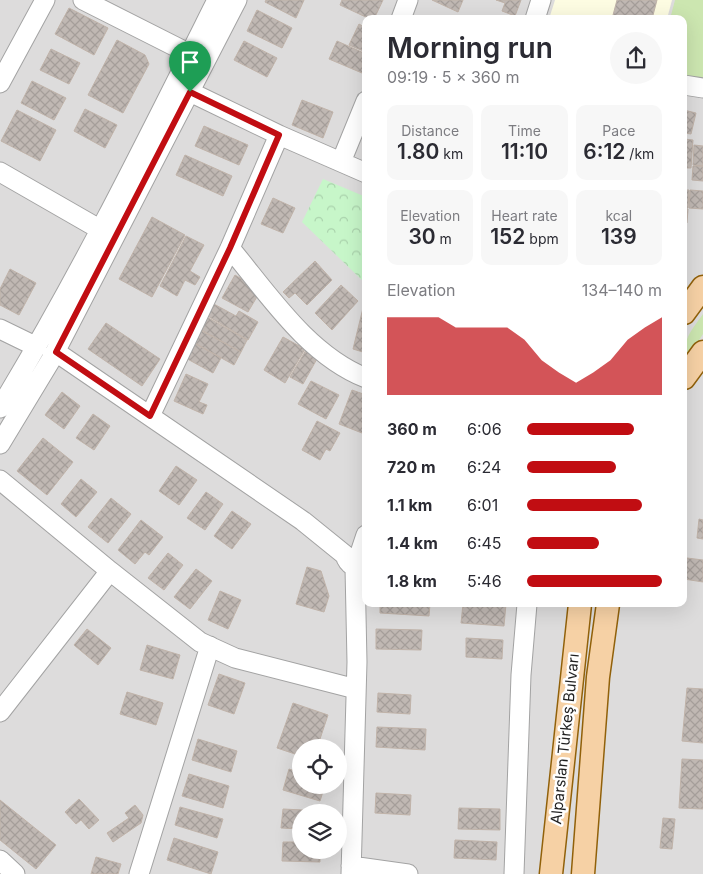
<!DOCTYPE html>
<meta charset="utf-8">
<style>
body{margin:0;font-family:Inter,sans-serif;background:#f7f7f7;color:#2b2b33;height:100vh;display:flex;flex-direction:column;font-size:19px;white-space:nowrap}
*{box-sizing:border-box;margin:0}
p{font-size:16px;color:#7c7c81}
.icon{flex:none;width:28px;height:28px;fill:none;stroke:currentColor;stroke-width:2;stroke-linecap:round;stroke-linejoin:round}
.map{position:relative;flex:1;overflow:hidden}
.sheet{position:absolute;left:362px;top:15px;width:325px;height:592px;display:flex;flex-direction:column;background:#fff;border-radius:10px;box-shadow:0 5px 20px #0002}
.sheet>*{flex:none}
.controls{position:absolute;left:292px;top:739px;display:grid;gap:10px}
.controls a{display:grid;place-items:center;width:55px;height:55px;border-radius:50%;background:#fff;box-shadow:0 5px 20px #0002;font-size:25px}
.pin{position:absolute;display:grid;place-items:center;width:42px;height:42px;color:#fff;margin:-51px -21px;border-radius:50% 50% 50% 0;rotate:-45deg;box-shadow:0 0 5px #0007}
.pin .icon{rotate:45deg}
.round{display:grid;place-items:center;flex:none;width:52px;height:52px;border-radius:26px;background:#f7f7f7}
.headline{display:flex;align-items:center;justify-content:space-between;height:85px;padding:0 25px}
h1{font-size:28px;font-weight:600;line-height:38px}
.figures{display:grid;grid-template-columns:repeat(3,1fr);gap:8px;height:85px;padding:5px 25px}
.figures div{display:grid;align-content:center;border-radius:10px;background:#f7f7f7;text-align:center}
.figures b{font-size:21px;font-weight:600}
.figures small{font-size:14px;font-weight:400}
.figures p{font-size:14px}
.chart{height:140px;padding:10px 25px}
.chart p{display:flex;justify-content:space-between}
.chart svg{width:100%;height:90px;margin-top:5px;fill:#c10d12;opacity:.7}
ul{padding:0 25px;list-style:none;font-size:16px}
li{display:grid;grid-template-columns:80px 60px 1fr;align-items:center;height:38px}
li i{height:12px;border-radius:6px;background:#c10d12}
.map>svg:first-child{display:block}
.residential{fill:#dddcdc;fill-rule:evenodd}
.education{fill:#fdfce2}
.grass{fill:#cce6b0}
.park{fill:url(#park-crowns)}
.building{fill:url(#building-cross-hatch);stroke:#c0b3a9}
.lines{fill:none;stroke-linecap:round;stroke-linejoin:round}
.minor-casing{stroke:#a3a3a3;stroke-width:21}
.major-casing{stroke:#91610a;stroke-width:25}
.minor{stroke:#fff;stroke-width:19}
.major{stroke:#f6d1a5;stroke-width:22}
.route-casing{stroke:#fff;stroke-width:10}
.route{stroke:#c10d12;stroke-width:6}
.labels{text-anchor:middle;stroke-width:5;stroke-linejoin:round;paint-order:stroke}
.street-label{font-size:15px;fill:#1f1f1f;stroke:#fff}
</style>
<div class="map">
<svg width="703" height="874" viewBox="0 0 703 874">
<defs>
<pattern id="park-crowns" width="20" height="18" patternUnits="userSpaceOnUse" patternTransform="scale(1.25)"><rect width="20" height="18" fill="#c7f6c9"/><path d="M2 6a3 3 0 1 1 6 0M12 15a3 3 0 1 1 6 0" fill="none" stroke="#aad2ac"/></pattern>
<pattern id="building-cross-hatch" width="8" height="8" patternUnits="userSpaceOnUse" patternTransform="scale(1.25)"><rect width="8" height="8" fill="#c0b8b3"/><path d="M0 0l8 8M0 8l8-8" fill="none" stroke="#a59e9a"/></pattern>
</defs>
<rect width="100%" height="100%" fill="#efece6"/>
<path class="residential" d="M0,0H703V874H0ZM366,19H684V604H366ZM301,748H339V785H301ZM301,812H339V850H301Z"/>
<path class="education" d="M555,0H672L667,19H549Z"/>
<path class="grass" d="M675,0H703V79L684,76V19H670Z
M703,314V334L684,364C684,338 688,335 703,314Z"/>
<path class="park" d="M323,179L366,197V284L302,222Z"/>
<path class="building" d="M266,0H304L296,18L265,2Z
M342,0H383L374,19H370L340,5Z
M432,0H463L458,12Z
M496,0H521L515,16L502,11L505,3Z
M617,0H657L652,19H612Z
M69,8L108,28L94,55L55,34Z
M257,10L292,28L282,48L247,31Z
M359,24L366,28V52L349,45Z
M117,40L145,55L149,64L123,113L88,95Z
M244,41L277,58L267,77L234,60Z
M337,41L366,54V64L362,73L329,59Z
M51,49L80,63L69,84L40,70Z
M32,81L66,98L54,120L21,103Z
M302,100L333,112L323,138L292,125Z
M85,109L117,125L105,148L74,131Z
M17,110L56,130L40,161L1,141Z
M684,110L696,113L691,134L684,133Z
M204,126L248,145L239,165L195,146Z
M684,139L693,140L691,168H684Z
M694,145L703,146V166L693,165Z
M185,155L232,176L223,196L176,175Z
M693,166H703V181L692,180Z
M684,190H689L688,208H684Z
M690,190L703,191V209L689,208Z
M273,198L295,208L283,233L261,224Z
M684,209H688L687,223H684Z
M152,217L185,235L152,297L119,279Z
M186,236L204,245L190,271L200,277L195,285L185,280L177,296L160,286Z
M315,261L332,280L307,305L295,293L289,298L283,292Z
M10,269L36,283L19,315L0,305V289Z
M235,275L261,290L248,312L222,298Z
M341,285L358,301L332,330L315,313Z
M212,303L236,316L239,311L258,322L248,340L206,315Z
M363,308L366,309V353L353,349Z
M205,316L247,340L241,352L198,328Z
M106,323L160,359L142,386L88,349Z
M198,329L241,352L234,365L191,341Z
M283,337L305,349L285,383L264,370Z
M191,341L221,358L213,373L182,356Z
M306,350L318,357L303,384L290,377Z
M186,374L208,384L199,402L207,405L203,414L174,401Z
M311,381L339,395L326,419L298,404Z
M352,390L366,395V423L362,433L339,424Z
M62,392L80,406L64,429L45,415Z
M93,414L110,426L94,450L76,438Z
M317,421L340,433L330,451L326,449L320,460L302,450Z
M43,438L73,462L47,495L17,471Z
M176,466L197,480L179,505L159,491Z
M81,479L97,492L76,517L61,504Z
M206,492L223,504L205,530L187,518Z
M111,498L131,514L108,543L88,527Z
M232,511L251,524L232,549L214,536Z
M699,519L703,520V539L697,538Z
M141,520L163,537L149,555L145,552L135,564L118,550Z
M168,553L183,565L164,590L148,578Z
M687,558L703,560V582L684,579Z
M307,567L321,571L329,596L324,612L296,604Z
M196,569L212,581L190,609L174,597Z
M220,591L241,600L228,629L208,620Z
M380,604H430L429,616L380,613Z
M463,604H506L504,626L461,623Z
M87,629L111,648L98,665L74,645Z
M376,629L422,630L421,650L376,649Z
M466,638L503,640L502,659L466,657Z
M147,645L180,655L173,679L140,670Z
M219,674L245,683L234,714L208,705Z
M687,688L703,689V743L682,741Z
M127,692L163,703L156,725L120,714Z
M378,693L411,695L410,714L377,712Z
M293,703L328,715L317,748H301V756L277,748Z
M377,727L426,729L425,750L376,747Z
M198,739L237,751L231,772L192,760Z
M682,759L703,760V809L679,808Z
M289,769L301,773V785H325L320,801L283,790Z
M189,774L229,786L223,808L182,796Z
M376,793L411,795L410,815L375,813Z
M79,799L99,820L89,829L81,820L76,824L65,812Z
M0,800L56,845L36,869L0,840Z
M135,805L143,815L141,823L113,842L107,833L129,818L125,813Z
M180,807L223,819L217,838L175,825Z
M459,808L500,809V830L458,829Z
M283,809L323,811V812H301V829L281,828Z
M663,818L675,819L672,849L660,848Z
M174,838L218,852L211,874L167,860Z
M455,840L497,842L496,860L454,858Z
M283,842H301V850H320V862L282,861Z
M96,857L121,864L118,874H91Z"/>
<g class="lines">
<g class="minor-casing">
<path id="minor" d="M83,0L190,54
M401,19L408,0
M535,19L541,0
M0,83L45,0
M684,85L703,88
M190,92L279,135
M341,162L366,101
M0,172L101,230
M230,248C269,295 308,355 366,378
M0,329L37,347
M56,352L303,521L345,555C348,566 356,568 366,570
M0,408C80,276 148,138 217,0
M150,416L230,248L279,135L366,173
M0,444L52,358L237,0
M0,480L110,571L200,642L235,658L356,689
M0,712L110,571
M0,860L15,874
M351,866L408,874
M139,874L210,646
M351,874L357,662L355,568L366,535
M514,874L521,675L527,604"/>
</g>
<g class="major-casing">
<path id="major" d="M684,313L703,287
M684,378L703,352
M551,874L580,604
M583,874L598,677L608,604"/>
</g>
<use href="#minor" class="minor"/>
<use href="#major" class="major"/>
</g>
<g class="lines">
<g class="route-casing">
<path id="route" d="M190,92L279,135L230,248L150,416L56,352Z"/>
</g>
<use href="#route" class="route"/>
</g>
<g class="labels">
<g class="street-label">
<text transform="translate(565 739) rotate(-84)" y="5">Alparslan Türkeş Bulvarı</text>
</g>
</g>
</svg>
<div class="controls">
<a><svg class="icon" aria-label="locate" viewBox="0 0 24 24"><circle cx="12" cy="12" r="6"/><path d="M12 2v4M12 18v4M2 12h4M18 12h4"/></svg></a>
<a><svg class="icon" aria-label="layers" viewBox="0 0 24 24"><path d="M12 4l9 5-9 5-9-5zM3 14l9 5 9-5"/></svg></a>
</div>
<div class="pin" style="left:190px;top:92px;background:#1e9e55"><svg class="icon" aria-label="arrive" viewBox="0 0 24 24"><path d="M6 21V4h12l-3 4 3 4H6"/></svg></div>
<section class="sheet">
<div class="headline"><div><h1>Morning run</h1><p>09:19 · 5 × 360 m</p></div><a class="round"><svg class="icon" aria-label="share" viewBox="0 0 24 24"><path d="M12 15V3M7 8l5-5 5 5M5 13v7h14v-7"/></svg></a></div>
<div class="figures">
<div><p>Distance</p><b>1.80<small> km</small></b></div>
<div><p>Time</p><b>11:10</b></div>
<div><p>Pace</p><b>6:12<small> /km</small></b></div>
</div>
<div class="figures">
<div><p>Elevation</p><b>30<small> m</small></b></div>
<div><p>Heart rate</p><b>152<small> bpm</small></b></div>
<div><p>kcal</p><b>139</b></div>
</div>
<div class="chart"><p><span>Elevation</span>134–140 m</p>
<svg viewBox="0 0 160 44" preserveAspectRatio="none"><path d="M0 44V6L10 6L20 6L30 6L40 11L50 11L60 11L70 11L80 17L90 27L100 33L110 38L120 33L130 27L140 17L150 11L160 6V44z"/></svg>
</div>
<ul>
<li><b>360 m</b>6:06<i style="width:79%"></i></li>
<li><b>720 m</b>6:24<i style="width:66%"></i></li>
<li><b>1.1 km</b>6:01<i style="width:85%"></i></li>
<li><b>1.4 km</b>6:45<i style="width:53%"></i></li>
<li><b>1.8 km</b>5:46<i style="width:100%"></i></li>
</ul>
</section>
</div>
